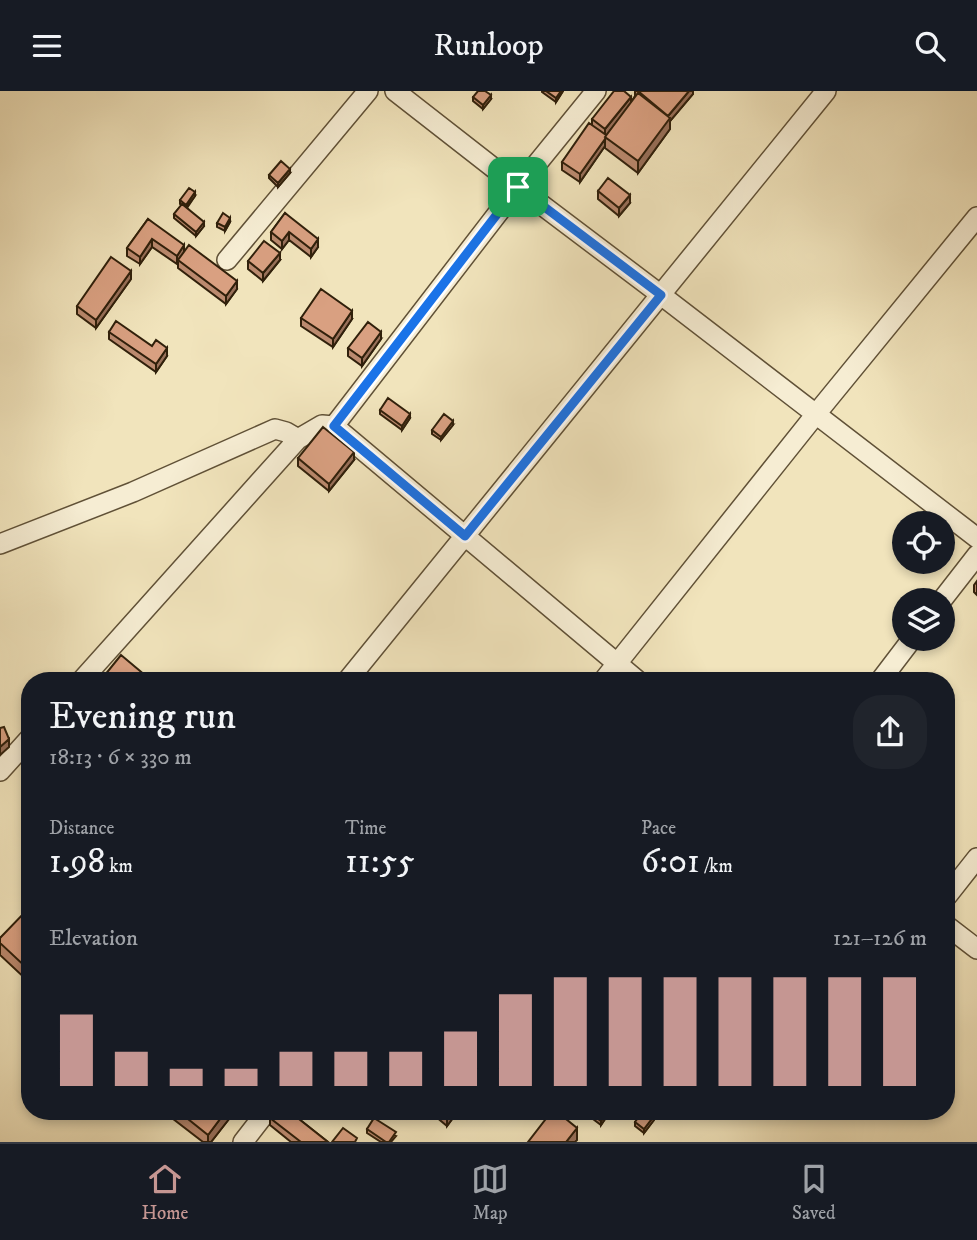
<!DOCTYPE html>
<meta charset="utf-8">
<style>
body{margin:0;font-family:"IM FELL DW Pica",serif;background:#20242c;color:#f1f3f6;height:100vh;display:flex;flex-direction:column;font-size:26px;white-space:nowrap}
*{box-sizing:border-box;margin:0}
p{font-size:23px;color:#9ea1a6}
.icon{flex:none;width:38px;height:38px;fill:none;stroke:currentColor;stroke-width:2;stroke-linecap:round;stroke-linejoin:round}
.map{position:relative;flex:1;overflow:hidden}
.sheet{position:absolute;left:21px;top:581px;width:934px;height:448px;display:flex;flex-direction:column;background:#171b24;border-radius:28px;box-shadow:0 4px 10px #0003}
.sheet>*{flex:none}
.controls{position:absolute;left:892px;top:420px;display:grid;gap:14px}
.controls a{display:grid;place-items:center;width:63px;height:63px;border-radius:50%;background:#171b24;box-shadow:0 4px 10px #0003;font-size:35px}
.pin{position:absolute;display:grid;place-items:center;width:60px;height:60px;color:#fff;margin:-30px;border-radius:14px;box-shadow:0 4px 10px #0006}
.round{display:grid;place-items:center;flex:none;width:74px;height:74px;border-radius:28px;background:#20242c}
.head{display:flex;align-items:center;justify-content:space-between;height:119px;padding:0 28px}
h1{font-size:38px;font-weight:600;line-height:52px}
.figures{display:grid;grid-template-columns:repeat(3,1fr);gap:10px;height:119px;padding:7px 28px}
.figures div{display:grid;align-content:center}
.figures b{font-size:35px;font-weight:600}
.figures small{font-size:19px;font-weight:400}
.figures p{font-size:19px}
.chart{height:196px;padding:14px 28px}
.chart p{display:flex;justify-content:space-between}
.chart svg{width:100%;height:126px;margin-top:7px;stroke:#c59692;stroke-width:6}
header{display:flex;justify-content:space-between;align-items:center;height:91px;padding:0 28px;background:#171b24;font-size:32px;font-weight:600}
.dock{display:flex;justify-content:space-around;align-items:center;height:98px;border-top:2px solid #363941;background:#171b24;font-size:19px;color:#9ea1a6}
.dock a{display:grid;justify-items:center;gap:4px}
.dock .selected{color:#c59692}
.map>svg:first-child{display:block}
.lines{fill:none;stroke-linecap:round;stroke-linejoin:round}
.street-casing{stroke:#605137;stroke-width:22}
.street{stroke:#f6edd3;stroke-width:19}
.wall{fill:#bb8a6f;stroke:#30200b;stroke-width:2}
.shaded-wall{fill:#98705a;stroke:#30200b;stroke-width:2}
.building{fill:#d9a081;stroke:#30200b;stroke-width:2}
.route-casing{stroke:#fff;stroke-width:14}
.route{stroke:#1a73e8;stroke-width:9}
</style>
<header><svg class="icon" aria-label="menu" viewBox="0 0 24 24"><path d="M4 6h16M4 12h16M4 18h16"/></svg>Runloop<svg class="icon" aria-label="search" viewBox="0 0 24 24"><circle cx="10" cy="10" r="6"/><path d="M15 15l6 6"/></svg></header>
<div class="map">
<svg width="977" height="1051" viewBox="0 0 977 1051">
<rect width="100%" height="100%" fill="#f1e4bc"/>
<filter id="stains"><feTurbulence type="fractalNoise" baseFrequency=".00286" numOctaves="4"/><feColorMatrix values="0 0 0 0 .2 0 0 0 0 .09 0 0 0 0 .02 0 0 0 .5 -.17"/></filter>
<radialGradient id="worn" r=".72"><stop offset=".6" stop-color="#630" stop-opacity="0"/><stop offset="1" stop-color="#630" stop-opacity=".3"/></radialGradient>
<g class="lines">
<g class="street-casing">
<path id="street" d="M395,0L518,96L661,204L977,447
M227,169L368,0
M334,335L638,590
M0,453L133,401L275,338L286,341L298,348
M942,509L977,464
M81,590L298,348L322,334L334,335L518,96L596,0
M347,590L826,0
M603,590L816,323L977,126
M880,590L912,548
M0,680L30,647
M947,805L977,767
M947,835L977,858
M243,1051L267,1020"/>
</g>
<use href="#street" class="street"/>
</g>
<path class="wall" d="M542,0H563L556,11L542,1Z
M635,0H693V3L670,30V38L638,82L605,57V55L580,91L562,79V71L592,34V28L631,11L635,5Z
M473,6L491,8L483,18L473,10Z
M290,82L278,96L269,87V84Z
M598,100L630,112L619,125L598,108Z
M195,105L187,117L204,135L196,145L174,127V123L182,114L180,113V109Z
M285,122L318,156L311,166L289,149L282,158L271,149V141Z
M148,128L184,160L237,198L226,213L178,177V171L177,173L152,156L140,173L127,165V157Z
M230,131L225,140L217,136V132Z
M280,169L263,190L248,178V170Z
M131,188L96,237L77,223V215Z
M301,227L352,228L333,256L301,235Z
M109,241L167,265L156,281L109,248Z
M381,248L362,275L348,265V257Z
M380,319L410,327L402,339L380,323Z
M453,334L441,349L432,343V339Z
M298,367L354,369L329,400L298,375Z
M977,490V504L974,501V494Z
M30,823V892L0,864V847Z
M168,1020H229V1028L211,1051H203L168,1024Z
M275,1020H297L294,1024L328,1051H291L270,1034V1027Z
M429,1020H458L447,1035Z
M610,1020L601,1034L593,1028V1024Z
M654,1029L644,1042L635,1035V1031Z
M367,1038L396,1045L391,1051H381L367,1042Z"/>
<path class="shaded-wall" d="M561,0H563L556,11V7Z
M689,0H693V3L670,30V38L638,82V70L668,25Z
M491,4V8L483,18V14Z
M631,6V13L605,46V38Z
M605,48V55L580,91V83Z
M290,78V82L278,96V92Z
M195,101V105L186,117V114Z
M630,104V112L619,125V117Z
M230,127V131L225,140V136Z
M204,131V135L196,145V141Z
M289,141V149L282,158V150Z
M152,148V156L140,173V166Z
M318,148V156L311,166V158Z
M184,154V162L178,169L177,173V165Z
M280,162V169L263,190V182Z
M131,180V188L96,237V229Z
M237,190V198L226,213V205Z
M352,220V228L333,256V248Z
M381,241V248L362,275V267Z
M167,257V265L156,281V273Z
M410,323V327L402,339V335Z
M453,330V334L441,349V346Z
M354,361V369L329,400V393Z
M9,648V656L0,664V656Z
M226,1020H229V1028L211,1051H208V1044Z
M449,1020H458L447,1035V1023Z
M608,1020H610V1021L601,1034V1030Z
M654,1025V1029L644,1042V1038Z
M577,1037V1049L575,1051H566Z"/>
<path class="building" d="M478,0H485L491,4L483,14L473,6Z
M546,0H561L556,7Z
M614,0H624L631,6L605,38L592,28Z
M638,0H689L668,25Z
M638,2L670,27L638,70L605,46Z
M589,32L606,44L605,48L580,83L562,71Z
M281,70L290,78L278,92L269,84Z
M608,87L630,104L619,117L598,100Z
M189,97L195,101L186,114L180,109Z
M182,113L204,131L196,141L174,123Z
M223,122L230,127L225,136L217,132Z
M285,122L318,148L311,158L289,141L282,150L271,141Z
M148,128L184,154L177,165L152,148L140,166L127,157Z
M264,150L280,162L263,182L248,170Z
M189,154L237,190L226,205L178,169Z
M111,166L131,180L96,229L77,215Z
M321,198L352,220L333,248L301,227Z
M116,230L152,255L156,249L167,257L156,273L109,241Z
M368,231L381,241L362,267L348,257Z
M388,307L410,323L402,335L380,319Z
M444,323L453,330L441,346L432,339Z
M323,336L354,361L329,393L298,367Z
M121,564L152,590H100Z
M4,636L9,648L0,656V637Z
M26,820L30,823V880L0,852V847Z
M178,1020H226L208,1044Z
M275,1020H291L290,1021L328,1051H301L270,1027Z
M552,1020H556L577,1037L566,1051H528Z
M596,1020H608L601,1030L593,1024Z
M643,1020H648L654,1025L644,1038L635,1031Z
M374,1027L396,1041L389,1051H386L367,1038Z
M343,1037L357,1047L355,1051H332Z"/>
<g class="lines">
<g class="route-casing">
<path id="route" d="M518,96L661,204L465,445L334,335Z"/>
</g>
<use href="#route" class="route"/>
</g>
<rect width="100%" height="100%" filter="url(#stains)"/>
<rect width="100%" height="100%" fill="url(#worn)"/>
</svg>
<div class="controls">
<a><svg class="icon" aria-label="locate" viewBox="0 0 24 24"><circle cx="12" cy="12" r="6"/><path d="M12 2v4M12 18v4M2 12h4M18 12h4"/></svg></a>
<a><svg class="icon" aria-label="layers" viewBox="0 0 24 24"><path d="M12 4l9 5-9 5-9-5zM3 14l9 5 9-5"/></svg></a>
</div>
<div class="pin" style="left:518px;top:96px;background:#1e9e55"><svg class="icon" aria-label="arrive" viewBox="0 0 24 24"><path d="M6 21V4h12l-3 4 3 4H6"/></svg></div>
<section class="sheet">
<div class="head"><div><h1>Evening run</h1><p>18:13 · 6 × 330 m</p></div><a class="round"><svg class="icon" aria-label="share" viewBox="0 0 24 24"><path d="M12 15V3M7 8l5-5 5 5M5 13v7h14v-7"/></svg></a></div>
<div class="figures">
<div><p>Distance</p><b>1.98<small> km</small></b></div>
<div><p>Time</p><b>11:55</b></div>
<div><p>Pace</p><b>6:01<small> /km</small></b></div>
</div>
<div class="chart"><p><span>Elevation</span>121–126 m</p>
<svg viewBox="0 0 160 44" preserveAspectRatio="none"><path d="M5 44V19M15 44V32M25 44V38M35 44V38M45 44V32M55 44V32M65 44V32M75 44V25M85 44V12M95 44V6M105 44V6M115 44V6M125 44V6M135 44V6M145 44V6M155 44V6"/></svg>
</div>
</section>
</div>
<nav class="dock">
<a class="selected"><svg class="icon" aria-label="home" viewBox="0 0 24 24"><path d="M3 11l9-7 9 7M6 9v11h12V9"/></svg>Home</a>
<a><svg class="icon" aria-label="map" viewBox="0 0 24 24"><path d="M3 6l6-2 6 2 6-2v14l-6 2-6-2-6 2zM9 4v14M15 6v14"/></svg>Map</a>
<a><svg class="icon" aria-label="saved" viewBox="0 0 24 24"><path d="M7 4h10v16l-5-4-5 4z"/></svg>Saved</a>
</nav>
